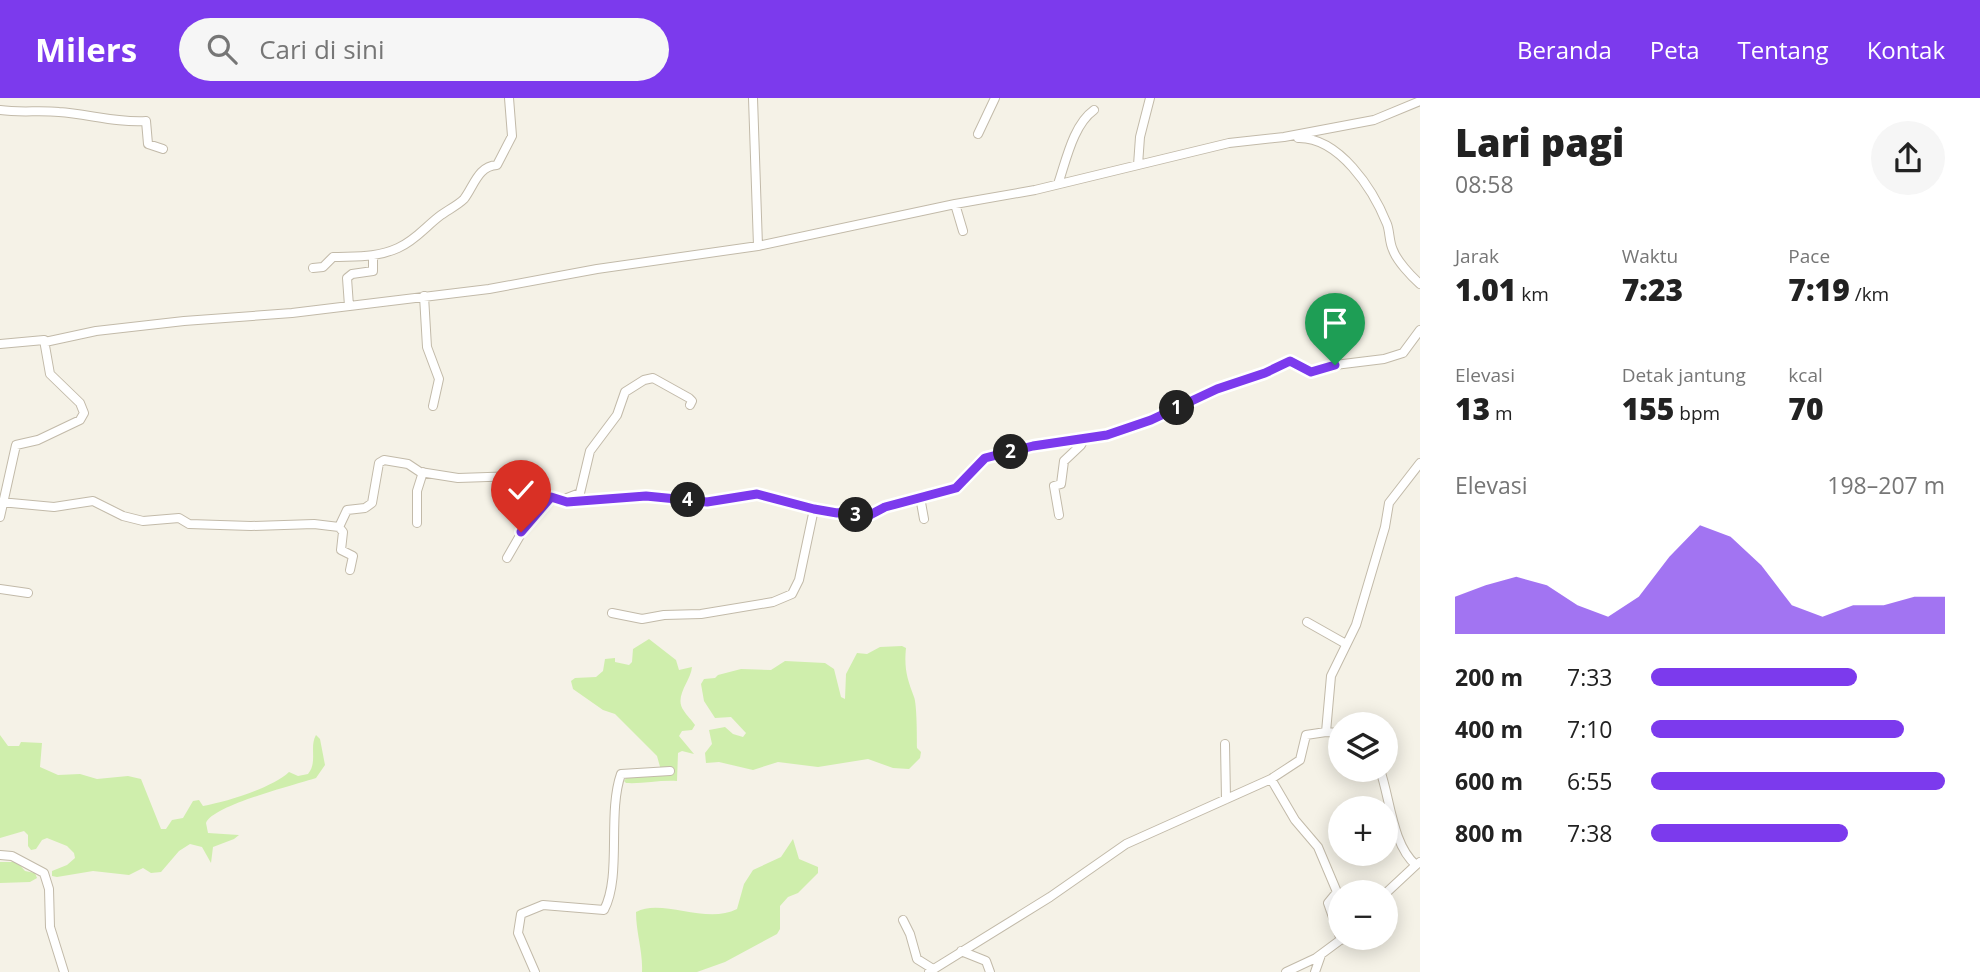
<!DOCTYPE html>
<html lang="id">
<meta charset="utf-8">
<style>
body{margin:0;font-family:"Open Sans",sans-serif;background:#f6f6f6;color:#222;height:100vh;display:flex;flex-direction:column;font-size:26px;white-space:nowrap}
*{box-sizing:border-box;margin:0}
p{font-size:23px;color:#767676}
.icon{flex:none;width:38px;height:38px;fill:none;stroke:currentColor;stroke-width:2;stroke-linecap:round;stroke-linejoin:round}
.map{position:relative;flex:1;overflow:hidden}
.sheet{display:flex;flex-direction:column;background:#fff;width:560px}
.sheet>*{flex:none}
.fabs{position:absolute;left:1328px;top:614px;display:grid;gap:14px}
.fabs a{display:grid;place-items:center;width:70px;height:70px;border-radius:50%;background:#fff;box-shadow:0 4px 18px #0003;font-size:35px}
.pin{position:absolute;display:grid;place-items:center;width:60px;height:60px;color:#fff;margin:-72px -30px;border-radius:50% 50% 50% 0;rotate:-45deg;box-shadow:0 0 7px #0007}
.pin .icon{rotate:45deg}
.km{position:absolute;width:35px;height:35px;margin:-18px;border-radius:50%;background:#222;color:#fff;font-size:19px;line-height:35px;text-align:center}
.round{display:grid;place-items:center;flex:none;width:74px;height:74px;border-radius:37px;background:#f6f6f6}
.overview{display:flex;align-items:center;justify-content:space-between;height:119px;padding:0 35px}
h1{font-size:38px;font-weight:800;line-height:52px}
.figures{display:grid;grid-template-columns:repeat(3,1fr);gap:10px;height:119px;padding:7px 35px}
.figures div{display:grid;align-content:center}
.figures b{font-size:30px;font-weight:800}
.figures small{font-size:19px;font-weight:400}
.figures p{font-size:19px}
.chart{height:196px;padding:14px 35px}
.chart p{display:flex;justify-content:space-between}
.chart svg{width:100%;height:126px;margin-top:7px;fill:#7c3aed;opacity:.7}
ul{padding:0 35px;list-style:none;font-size:23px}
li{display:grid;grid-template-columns:112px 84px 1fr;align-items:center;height:52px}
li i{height:18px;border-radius:9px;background:#7c3aed}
header{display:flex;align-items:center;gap:42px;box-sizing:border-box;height:98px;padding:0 35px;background:#7c3aed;color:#fff}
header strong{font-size:33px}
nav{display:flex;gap:38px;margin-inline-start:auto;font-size:24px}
.search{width:490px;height:63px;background:#f6f6f6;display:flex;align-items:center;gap:18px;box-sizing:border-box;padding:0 24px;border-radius:38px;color:#767676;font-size:26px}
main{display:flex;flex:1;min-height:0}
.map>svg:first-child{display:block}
.green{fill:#cfeeac}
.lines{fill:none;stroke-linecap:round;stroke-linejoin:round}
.minor-casing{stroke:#c2baa9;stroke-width:10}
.minor{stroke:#fff;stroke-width:8}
.route-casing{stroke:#fff;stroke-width:14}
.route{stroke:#7c3aed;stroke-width:9}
</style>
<header>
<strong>Milers</strong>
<div class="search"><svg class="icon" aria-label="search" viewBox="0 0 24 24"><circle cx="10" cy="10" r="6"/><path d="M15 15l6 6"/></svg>Cari di sini</div>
<nav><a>Beranda</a><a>Peta</a><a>Tentang</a><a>Kontak</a></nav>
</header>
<main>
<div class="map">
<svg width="1420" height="874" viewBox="0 0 1420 874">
<rect width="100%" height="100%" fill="#f5f2e7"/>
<path class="green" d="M649,541L676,562L679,572L692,569C691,583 673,599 684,613C687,618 691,621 695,627L692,632L682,633L679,638L694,656L682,653L678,655L677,683C659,682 643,686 626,685L624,683L627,679L662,676L657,658L615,616L603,612L573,591L571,583L575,580L596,579L603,573L605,561L615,560V564L629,567L632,564L633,551Z
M902,548L906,550C904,571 907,580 914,599C917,606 917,640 917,650L921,654L920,660L909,671L893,670L868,661L818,669L778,664L753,672L719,664L706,665L705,655L712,646L709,632L725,629L733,636L743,639L746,635L731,619L715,620L704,603L701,586L704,581L715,580L718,577L741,571L771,572L785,563L825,565L834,571L841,599L845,601L846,576L857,555L867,556L880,549Z
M0,637L8,648H19L21,644L42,645L40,669L58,677L80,676L97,681L128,678L141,681L161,731H166L172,722L183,720L193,703L199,702L203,708C226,704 272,690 289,674L298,678L308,676C318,664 309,649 316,637L320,641L325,667L316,680C295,687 213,707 206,725L208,735L239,737L234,741L213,749L211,765L202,749L190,746L179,753L161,774L151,775L143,770L129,777L93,773L57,779L52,778V773L67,767L75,760L74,755L67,748L47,740L42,742L36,751L31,752L28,748V737L24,733L0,740Z
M793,741L799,761L818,769V775L798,795L788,799L780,808V831L777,836L725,864L697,874H642C643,853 636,835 636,814C662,800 706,827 737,811L744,786L753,772L781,759Z
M0,764H17L25,773L35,775L37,780L30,784L0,785Z"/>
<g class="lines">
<g class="minor-casing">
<path id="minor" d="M753,0L758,148
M0,12C20,15 39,12 59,14C88,16 117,25 146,23L148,46L163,51
M978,36L995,0
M1298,40C1339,39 1373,91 1387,126C1390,134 1389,144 1393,152C1397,163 1411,178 1420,186
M1138,67L1140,39L1150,0
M1058,86C1066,63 1073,27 1094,12
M955,106L963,133
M313,170L323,169L333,159C356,158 376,160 398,150C416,142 426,128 441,117C448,112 458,107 464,101C474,88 478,68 497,67L512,38L509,0
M424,198L427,249L439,281L433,308
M349,208L347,180L352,176L373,173V159
M45,244L96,233L184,223L292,215L489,191L597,171L758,148L955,106L1035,92L1229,45L1284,39L1374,22L1420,3
M0,246L44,242L50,276L80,305L84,315L80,322L38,342L16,347L0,419
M920,399L924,421
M567,400L580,395L590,353L617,317L625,294L644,282L653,280L689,300L692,303L690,307
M0,404L54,409L93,403L123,418L143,423L179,420L189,426L251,428L314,426L339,429L347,412L365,410L372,405L379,365L384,362L408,366L420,374L458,380L514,378L551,399L567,404L646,398L707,404L757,396L835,415L850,413L863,419L885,409L956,390L985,360L1033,348L1107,337L1151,322L1217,291L1265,275L1290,263L1311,274L1335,267L1384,261L1403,255L1420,232
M1059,417L1054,388L1061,386L1064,363L1081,347L1084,341
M417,425V393L423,374
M339,429L343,434L341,452L353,458L350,472
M507,460L529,422L551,399
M0,491L28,495
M612,515L642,521L664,517L701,516L773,504L792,496L799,482L814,411
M1307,524L1346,546
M1326,634L1340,635
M1225,646L1226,701
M1380,672C1390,699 1392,747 1416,767L1420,764
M1271,681L1295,722L1318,749L1337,794L1328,805L1341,842
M0,757L12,758L44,775L49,791L50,829L64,874
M1386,795L1416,767
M903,822L910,836L917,861L933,871
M961,853L986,863L990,874
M535,874L518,835L521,816L543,807L604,812C622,778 607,716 621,676L670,673
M929,874L1050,799L1126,746L1271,681L1300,662L1306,637L1326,634L1331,578L1356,527L1385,429L1389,405L1420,365
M1286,874L1316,860L1343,840
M1315,874L1321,857"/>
</g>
<use href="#minor" class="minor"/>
</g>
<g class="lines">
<g class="route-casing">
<path id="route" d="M521,434L551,399L567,404L646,398L707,404L757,396L814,411L837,415L850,413L858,418H868L885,409L956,390L985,360L1033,348L1107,337L1151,322L1217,291L1265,275L1290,263L1311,274L1335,267"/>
</g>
<use href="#route" class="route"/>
</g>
</svg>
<div class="fabs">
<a><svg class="icon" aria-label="layers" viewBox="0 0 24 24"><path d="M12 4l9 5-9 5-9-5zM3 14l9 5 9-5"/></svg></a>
<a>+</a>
<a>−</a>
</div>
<div class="pin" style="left:1335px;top:267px;background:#1e9e55"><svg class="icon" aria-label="arrive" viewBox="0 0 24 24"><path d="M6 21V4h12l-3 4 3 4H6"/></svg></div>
<div class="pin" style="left:521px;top:434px;background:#d93025"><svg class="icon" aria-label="check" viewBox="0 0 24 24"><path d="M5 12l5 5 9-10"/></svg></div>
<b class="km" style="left:1177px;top:310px">1</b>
<b class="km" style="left:1011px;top:354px">2</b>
<b class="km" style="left:856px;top:417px">3</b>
<b class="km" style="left:688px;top:402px">4</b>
</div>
<section class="sheet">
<div class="overview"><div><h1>Lari pagi</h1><p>08:58</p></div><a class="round"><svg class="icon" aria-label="share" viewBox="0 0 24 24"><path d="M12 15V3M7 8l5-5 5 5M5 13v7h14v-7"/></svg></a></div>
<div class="figures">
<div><p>Jarak</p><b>1.01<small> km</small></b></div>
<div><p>Waktu</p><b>7:23</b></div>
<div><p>Pace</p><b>7:19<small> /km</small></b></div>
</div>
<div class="figures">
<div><p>Elevasi</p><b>13<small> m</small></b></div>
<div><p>Detak jantung</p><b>155<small> bpm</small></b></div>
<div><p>kcal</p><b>70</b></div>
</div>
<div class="chart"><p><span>Elevasi</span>198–207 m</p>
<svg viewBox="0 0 160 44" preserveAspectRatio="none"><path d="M0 44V31L10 27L20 24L30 27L40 34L50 38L60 31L70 17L80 6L90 10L100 20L110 34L120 38L130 34L140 34L150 31L160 31V44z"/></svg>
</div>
<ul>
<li><b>200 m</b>7:33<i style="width:70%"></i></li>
<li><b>400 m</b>7:10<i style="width:86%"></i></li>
<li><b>600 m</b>6:55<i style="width:100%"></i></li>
<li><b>800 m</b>7:38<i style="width:67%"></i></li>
</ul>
</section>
</main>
